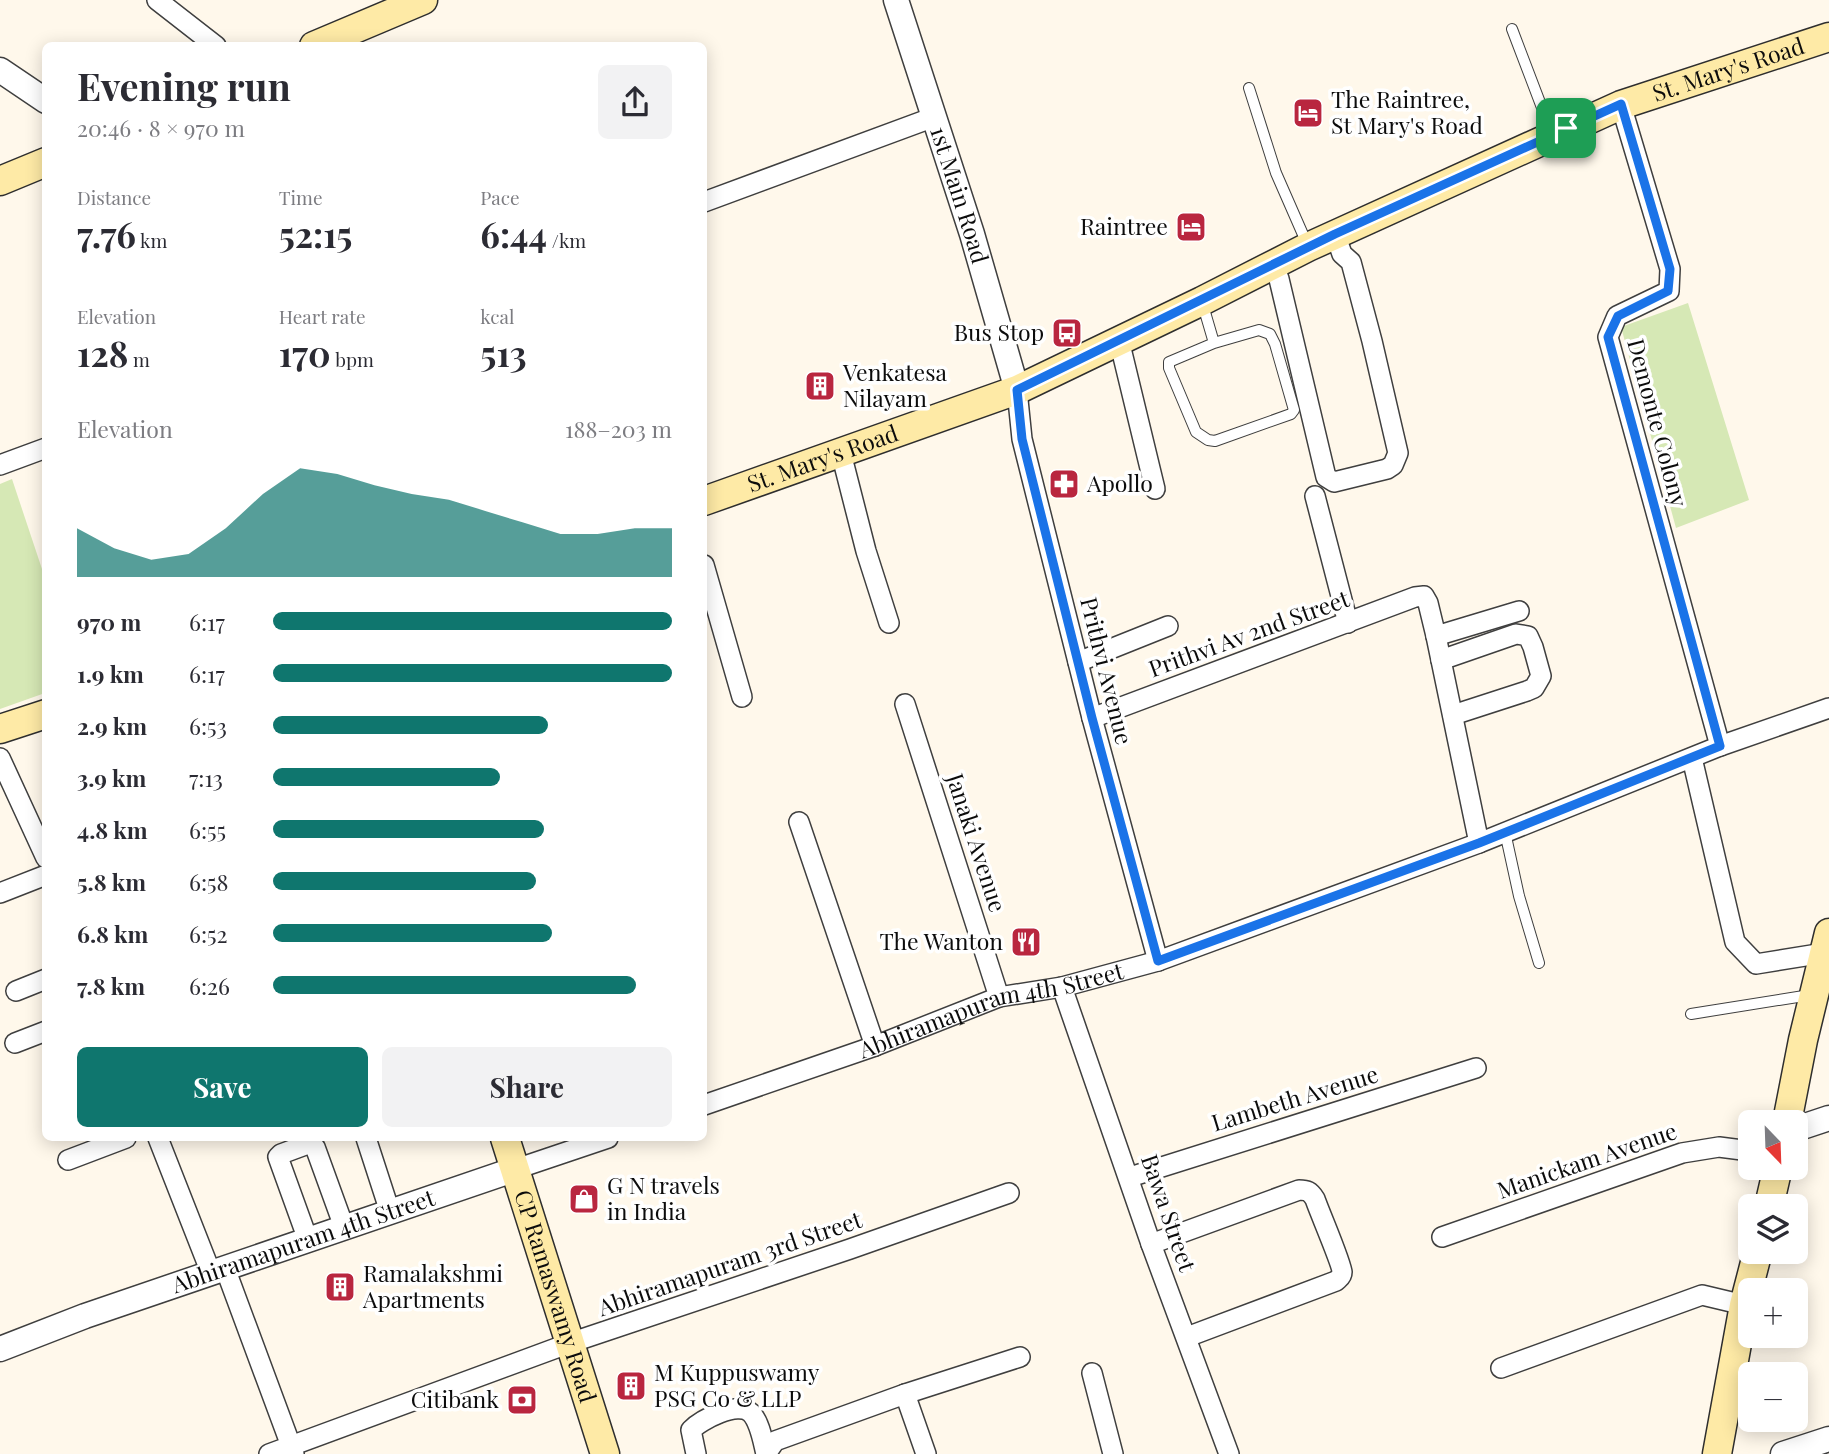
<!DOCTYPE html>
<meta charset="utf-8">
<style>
body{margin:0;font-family:"Playfair Display",serif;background:#f2f2f3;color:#2b2b33;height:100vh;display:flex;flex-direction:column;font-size:26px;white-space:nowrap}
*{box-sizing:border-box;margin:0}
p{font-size:23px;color:#7c7c81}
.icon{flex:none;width:38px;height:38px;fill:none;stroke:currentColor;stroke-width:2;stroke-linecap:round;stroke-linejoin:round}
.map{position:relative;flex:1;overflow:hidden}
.details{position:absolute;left:42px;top:42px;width:665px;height:1099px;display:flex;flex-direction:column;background:#fff;border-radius:10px;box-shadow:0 4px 18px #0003}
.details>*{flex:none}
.needle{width:46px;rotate:157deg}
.fabs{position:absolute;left:1738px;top:1110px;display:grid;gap:14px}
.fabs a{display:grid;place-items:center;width:70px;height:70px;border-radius:10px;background:#fff;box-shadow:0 4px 18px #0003;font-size:35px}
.pin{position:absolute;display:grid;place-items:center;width:60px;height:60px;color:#fff;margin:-30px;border-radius:14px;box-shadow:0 4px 10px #0006}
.round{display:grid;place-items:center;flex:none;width:74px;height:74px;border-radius:10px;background:#f2f2f3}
.head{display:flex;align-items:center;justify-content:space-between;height:119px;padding:0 35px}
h1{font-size:38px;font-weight:700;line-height:52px}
.figures{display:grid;grid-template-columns:repeat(3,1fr);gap:10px;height:119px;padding:7px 35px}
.figures div{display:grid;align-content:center}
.figures b{font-size:35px;font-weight:700}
.figures small{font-size:19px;font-weight:400}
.figures p{font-size:19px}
.chart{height:196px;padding:14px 35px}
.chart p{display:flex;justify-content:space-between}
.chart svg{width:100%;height:126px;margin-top:7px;fill:#0f766e;opacity:.7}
.cta{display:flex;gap:14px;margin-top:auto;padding:14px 35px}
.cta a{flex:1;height:80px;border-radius:10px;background:#0f766e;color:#fff;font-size:28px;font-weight:700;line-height:80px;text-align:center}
.cta a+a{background:#f2f2f3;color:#2b2b33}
ul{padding:0 35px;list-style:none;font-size:23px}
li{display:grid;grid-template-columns:112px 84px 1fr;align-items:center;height:52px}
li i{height:18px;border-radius:9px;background:#0f766e}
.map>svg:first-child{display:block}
.green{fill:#d6e8b5}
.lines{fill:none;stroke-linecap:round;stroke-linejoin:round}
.service-casing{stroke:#3f3f3f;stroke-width:12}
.minor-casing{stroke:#3f3f3f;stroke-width:22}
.tertiary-casing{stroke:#3f3f3f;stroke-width:27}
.secondary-casing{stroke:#2e2e2e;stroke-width:31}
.service{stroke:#fff;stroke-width:10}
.minor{stroke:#fff;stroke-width:19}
.tertiary{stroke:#fff;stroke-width:24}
.secondary{stroke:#feeaa6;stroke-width:28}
.route-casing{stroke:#fff;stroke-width:14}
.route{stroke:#1a73e8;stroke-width:9}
.labels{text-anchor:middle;stroke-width:7;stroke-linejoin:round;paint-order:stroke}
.street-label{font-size:23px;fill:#0c0c0c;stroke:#fff}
.poi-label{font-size:23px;fill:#0c0c0c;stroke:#fff;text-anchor:start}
</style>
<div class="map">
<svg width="1829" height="1454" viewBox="0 0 1829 1454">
<rect width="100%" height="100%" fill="#fff8eb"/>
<path class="green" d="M1688,303L1749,500L1676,528L1621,327Z
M12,479L45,578V693L0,709V484Z"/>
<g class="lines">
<g class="service-casing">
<path id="service" d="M1512,29L1552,134
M1249,88L1276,173L1308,246
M1202,302L1214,343
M1259,330L1270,334L1275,344L1294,410L1291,414L1215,441L1208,440L1196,432L1169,368V362L1214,343Z
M1505,832L1519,896L1539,963
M1691,1014L1810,995"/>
</g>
<g class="minor-casing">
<g id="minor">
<path d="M157,0L216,46"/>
<path d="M1621,105L1670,269L1669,291L1617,316L1608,337L1720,746"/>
<path d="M704,202L934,117"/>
<path d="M1274,265L1279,279L1326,477L1334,482L1387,469L1393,465L1398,453L1372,341L1351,262L1342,254L1335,234"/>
<path d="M1119,340L1155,489"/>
<path d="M1017,390L1022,439L1092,718L1158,961"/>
<path d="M841,453L866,551L889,623"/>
<path d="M0,465L46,448"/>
<path d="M1315,496L1348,623"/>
<path d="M704,565L742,697"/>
<path d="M1436,636L1519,611"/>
<path d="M1441,660L1516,634L1528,636L1533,647L1541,676L1534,688L1527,691L1453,715"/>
<path d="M1078,662L1168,626"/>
<path d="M905,704L999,997"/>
<path d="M1092,718L1415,597L1424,596L1428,603L1436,636L1479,843"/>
<path d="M0,758L46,858"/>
<path d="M1692,758L1735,942L1756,964L1824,953"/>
<path d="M799,822L875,1046"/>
<path d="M0,893L46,875"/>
<path d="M1062,987L1151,1244L1229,1454"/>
<path d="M16,991L46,979"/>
<path d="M15,1043L46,1031"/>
<path id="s1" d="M704,1105L875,1046L999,997L1062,987L1158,961L1479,843L1720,746L1829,708"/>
<path d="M158,1138L211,1273"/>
<path d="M366,1138L390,1212"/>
<path d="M68,1160L126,1138"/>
<path d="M516,1169L608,1138"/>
<path d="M1130,1177L1476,1068"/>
<path d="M1442,1237L1682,1153L1719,1147L1750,1151"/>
<path d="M308,1240L278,1157L281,1154L308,1144L315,1147L344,1227"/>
<path d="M1151,1244L1299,1190C1307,1190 1310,1191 1315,1199C1319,1211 1342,1264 1342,1272C1342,1277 1339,1278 1336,1281L1187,1337"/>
<path d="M225,1268L294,1454"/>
<path d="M1501,1368L1702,1295L1744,1305"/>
<path d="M1092,1373L1113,1454"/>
<path d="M905,1394L926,1454"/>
<path d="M269,1454L570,1343L850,1249L1009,1193"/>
<path d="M696,1454L691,1430C701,1420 738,1400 751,1413C760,1422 763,1442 766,1454"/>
<path d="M766,1454L775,1441L905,1394L1020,1357"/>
</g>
</g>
<g class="tertiary-casing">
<g id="tertiary">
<path id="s2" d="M896,0L972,234L1017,390"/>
<path d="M0,70L46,101"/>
<path d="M1796,1129L1829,1118"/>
<path id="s3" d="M0,1349L85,1316L516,1169"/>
<path d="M1783,1454L1829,1439"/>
</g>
</g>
<g class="secondary-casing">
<g id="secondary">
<path d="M314,46L423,0"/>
<path d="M0,181L46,162"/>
<path id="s4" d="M704,501L1017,390L1202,301L1308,247L1621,105L1829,37"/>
<path d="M0,729L46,714"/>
<path d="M1787,1122L1803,1040L1829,933"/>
<path id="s5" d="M505,1138L605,1454"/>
<path d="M1769,1206L1778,1167"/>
<path d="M1717,1454L1744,1305L1758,1251"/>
</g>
</g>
<use href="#service" class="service"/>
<use href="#minor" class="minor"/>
<use href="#tertiary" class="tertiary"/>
<use href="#secondary" class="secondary"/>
</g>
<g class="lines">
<g class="route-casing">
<path id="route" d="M1621,104L1670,269L1668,291L1618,316L1608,337L1720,746L1479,843L1158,961L1092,718L1022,439L1017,390L1335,234Z"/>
</g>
<use href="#route" class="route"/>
</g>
<defs>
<g id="hotel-square" transform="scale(1.575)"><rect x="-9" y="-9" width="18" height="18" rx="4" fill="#b9263f" stroke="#fff"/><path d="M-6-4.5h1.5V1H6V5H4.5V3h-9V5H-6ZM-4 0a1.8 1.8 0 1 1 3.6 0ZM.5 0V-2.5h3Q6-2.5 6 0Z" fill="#fff"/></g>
<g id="bus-square" transform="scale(1.575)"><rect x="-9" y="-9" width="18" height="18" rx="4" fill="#b9263f" stroke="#fff"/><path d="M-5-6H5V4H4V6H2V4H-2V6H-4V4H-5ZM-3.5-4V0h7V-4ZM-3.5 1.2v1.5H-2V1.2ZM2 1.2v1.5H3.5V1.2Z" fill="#fff"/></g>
<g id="building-square" transform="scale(1.575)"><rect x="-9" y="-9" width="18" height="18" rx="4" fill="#b9263f" stroke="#fff"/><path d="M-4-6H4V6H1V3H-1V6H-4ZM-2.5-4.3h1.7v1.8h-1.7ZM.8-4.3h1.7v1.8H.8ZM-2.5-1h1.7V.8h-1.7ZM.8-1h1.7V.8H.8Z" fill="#fff"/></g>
<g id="pharmacy-square" transform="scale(1.575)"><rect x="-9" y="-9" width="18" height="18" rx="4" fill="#b9263f" stroke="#fff"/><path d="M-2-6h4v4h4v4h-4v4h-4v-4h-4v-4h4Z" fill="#fff"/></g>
<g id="restaurant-square" transform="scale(1.575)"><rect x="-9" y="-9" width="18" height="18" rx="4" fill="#b9263f" stroke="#fff"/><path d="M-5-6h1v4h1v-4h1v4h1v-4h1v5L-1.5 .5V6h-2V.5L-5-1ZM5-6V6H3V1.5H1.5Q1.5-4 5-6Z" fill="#fff"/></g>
<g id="shop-square" transform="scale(1.575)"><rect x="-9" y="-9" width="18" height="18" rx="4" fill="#b9263f" stroke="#fff"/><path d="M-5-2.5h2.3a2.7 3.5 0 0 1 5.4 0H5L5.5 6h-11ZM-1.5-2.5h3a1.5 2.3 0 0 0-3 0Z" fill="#fff"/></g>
<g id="bank-square" transform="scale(1.575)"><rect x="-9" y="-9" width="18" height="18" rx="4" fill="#b9263f" stroke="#fff"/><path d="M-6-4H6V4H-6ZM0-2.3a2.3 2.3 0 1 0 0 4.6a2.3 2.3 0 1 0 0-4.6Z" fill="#fff"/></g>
</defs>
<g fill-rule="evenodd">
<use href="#hotel-square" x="1308" y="113"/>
<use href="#hotel-square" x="1191" y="227"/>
<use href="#bus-square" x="1067" y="333"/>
<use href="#building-square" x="820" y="386"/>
<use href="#pharmacy-square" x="1064" y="484"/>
<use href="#restaurant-square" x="1026" y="942"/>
<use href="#shop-square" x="584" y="1199"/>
<use href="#building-square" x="340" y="1287"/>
<use href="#building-square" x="631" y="1386"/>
<use href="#bank-square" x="522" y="1400"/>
</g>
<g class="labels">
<g class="street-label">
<text dy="8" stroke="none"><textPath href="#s4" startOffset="1113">St. Mary's Road</textPath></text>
<text dy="8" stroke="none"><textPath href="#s2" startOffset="205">1st Main Road</textPath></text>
<text transform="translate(1657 423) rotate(75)" y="8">Demonte Colony</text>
<text dy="8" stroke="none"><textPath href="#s4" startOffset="126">St. Mary's Road</textPath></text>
<text transform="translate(1249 634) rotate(-20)" y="8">Prithvi Av 2nd Street</text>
<text transform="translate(1106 671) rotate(76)" y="8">Prithvi Avenue</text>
<text transform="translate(976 843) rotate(72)" y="8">Janaki Avenue</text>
<text dy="8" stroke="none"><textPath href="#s1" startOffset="303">Abhiramapuram 4th Street</textPath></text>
<text transform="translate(1295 1099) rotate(-17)" y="8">Lambeth Avenue</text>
<text transform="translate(1587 1161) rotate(-19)" y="8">Manickam Avenue</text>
<text transform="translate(1168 1213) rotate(71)" y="8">Bawa Street</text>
<text dy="8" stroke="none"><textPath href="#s3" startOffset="322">Abhiramapuram 4th Street</textPath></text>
<text transform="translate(730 1264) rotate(-19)" y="8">Abhiramapuram 3rd Street</text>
<text dy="8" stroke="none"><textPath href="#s5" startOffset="166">CP Ramaswamy Road</textPath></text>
</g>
<g class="poi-label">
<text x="1331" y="108">The Raintree,<tspan x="1331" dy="26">St Mary's Road</tspan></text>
<text x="1168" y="235" text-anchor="end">Raintree</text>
<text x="1044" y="341" text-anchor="end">Bus Stop</text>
<text x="843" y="381">Venkatesa<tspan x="843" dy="26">Nilayam</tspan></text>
<text x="1087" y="492">Apollo</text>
<text x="1003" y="950" text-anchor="end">The Wanton</text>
<text x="607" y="1194">G N travels<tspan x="607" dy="26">in India</tspan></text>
<text x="363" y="1282">Ramalakshmi<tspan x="363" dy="26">Apartments</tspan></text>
<text x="654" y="1381">M Kuppuswamy<tspan x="654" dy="26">PSG Co &amp; LLP</tspan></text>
<text x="499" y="1408" text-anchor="end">Citibank</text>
</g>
</g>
</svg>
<div class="fabs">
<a><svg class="needle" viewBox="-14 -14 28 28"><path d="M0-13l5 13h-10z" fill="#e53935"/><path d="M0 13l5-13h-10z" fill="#7c7c81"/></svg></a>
<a><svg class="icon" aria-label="layers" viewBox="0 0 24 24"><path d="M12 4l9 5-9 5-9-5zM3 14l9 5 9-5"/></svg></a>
<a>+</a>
<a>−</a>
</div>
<div class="pin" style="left:1566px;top:128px;background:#1e9e55"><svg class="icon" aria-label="arrive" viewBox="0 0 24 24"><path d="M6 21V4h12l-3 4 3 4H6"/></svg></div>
<section class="details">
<div class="head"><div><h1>Evening run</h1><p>20:46 · 8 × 970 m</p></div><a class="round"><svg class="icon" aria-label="share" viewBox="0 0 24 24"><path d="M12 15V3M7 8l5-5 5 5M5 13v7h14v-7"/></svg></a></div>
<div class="figures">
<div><p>Distance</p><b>7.76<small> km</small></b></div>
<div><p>Time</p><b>52:15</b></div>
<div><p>Pace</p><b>6:44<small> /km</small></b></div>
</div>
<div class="figures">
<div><p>Elevation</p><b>128<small> m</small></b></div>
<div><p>Heart rate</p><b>170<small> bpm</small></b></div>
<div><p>kcal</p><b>513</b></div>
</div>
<div class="chart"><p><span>Elevation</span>188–203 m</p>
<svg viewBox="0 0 160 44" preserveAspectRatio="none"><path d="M0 44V27L10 34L20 38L30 36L40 27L50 15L60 6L70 8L80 12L90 15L100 17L110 21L120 25L130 29L140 29L150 27L160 27V44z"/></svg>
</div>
<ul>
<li><b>970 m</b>6:17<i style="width:100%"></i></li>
<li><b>1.9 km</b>6:17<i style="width:100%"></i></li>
<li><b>2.9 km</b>6:53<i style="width:69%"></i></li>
<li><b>3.9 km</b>7:13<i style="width:57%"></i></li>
<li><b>4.8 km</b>6:55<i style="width:68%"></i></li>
<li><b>5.8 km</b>6:58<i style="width:66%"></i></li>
<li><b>6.8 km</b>6:52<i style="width:70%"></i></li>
<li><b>7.8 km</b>6:26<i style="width:91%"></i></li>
</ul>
<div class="cta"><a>Save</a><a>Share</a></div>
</section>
</div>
